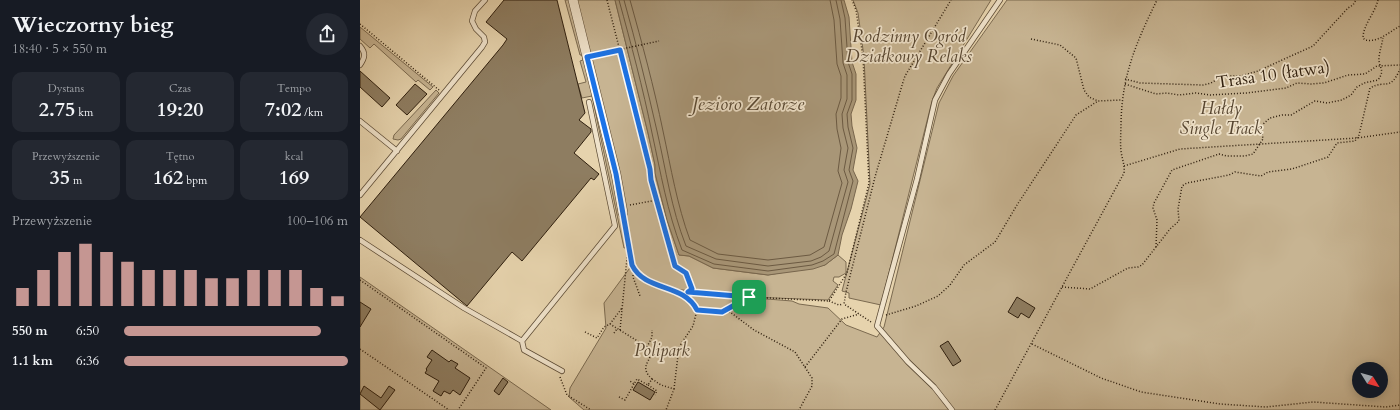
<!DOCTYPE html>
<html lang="pl">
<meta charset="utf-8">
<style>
body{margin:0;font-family:Cardo,serif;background:#242831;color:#f1f3f6;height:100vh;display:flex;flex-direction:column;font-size:15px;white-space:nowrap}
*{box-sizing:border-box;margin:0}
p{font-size:13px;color:#9ea1a6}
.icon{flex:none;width:22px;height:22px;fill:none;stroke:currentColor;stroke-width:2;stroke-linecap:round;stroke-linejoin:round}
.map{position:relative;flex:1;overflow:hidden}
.sheet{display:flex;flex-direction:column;background:#171b24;width:360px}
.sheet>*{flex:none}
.needle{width:26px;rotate:127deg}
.buttons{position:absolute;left:992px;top:362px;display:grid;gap:8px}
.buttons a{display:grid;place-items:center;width:36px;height:36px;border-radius:50%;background:#171b24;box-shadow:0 2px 10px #0003;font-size:20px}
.pin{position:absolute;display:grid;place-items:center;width:34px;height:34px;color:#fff;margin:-17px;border-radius:8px;box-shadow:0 2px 6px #0006}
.round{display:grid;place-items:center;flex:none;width:42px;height:42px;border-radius:21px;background:#242831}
.overview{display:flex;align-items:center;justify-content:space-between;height:68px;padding:0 12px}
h1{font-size:22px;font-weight:800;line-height:30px}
.stats{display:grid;grid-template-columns:repeat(3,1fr);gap:6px;height:68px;padding:4px 12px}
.stats div{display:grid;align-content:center;border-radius:10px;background:#242831;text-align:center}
.stats b{font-size:20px;font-weight:800}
.stats small{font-size:11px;font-weight:400}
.stats p{font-size:11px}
.chart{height:112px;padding:8px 12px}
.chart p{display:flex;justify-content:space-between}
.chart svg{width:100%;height:72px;margin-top:4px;stroke:#c59692;stroke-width:6}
ul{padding:0 12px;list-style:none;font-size:13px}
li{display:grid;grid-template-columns:64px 48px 1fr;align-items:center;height:30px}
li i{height:10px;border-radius:5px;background:#c59692}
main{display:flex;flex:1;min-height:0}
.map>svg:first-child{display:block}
.green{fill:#c7b492;stroke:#7b6a50;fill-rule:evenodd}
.water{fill:#a89677;stroke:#78664d}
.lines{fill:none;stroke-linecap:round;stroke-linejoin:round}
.shore{stroke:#6c5a42;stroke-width:1}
.building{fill:#8e7d61;stroke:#2f1f0e}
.lane-casing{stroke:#5d4c36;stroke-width:6}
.street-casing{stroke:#5d4c36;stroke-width:10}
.path{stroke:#2f1f0e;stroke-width:1.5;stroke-dasharray:1 2;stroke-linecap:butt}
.lane{stroke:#efe2ca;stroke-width:4.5}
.street{stroke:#efe2ca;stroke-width:9}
.route-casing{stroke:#fff;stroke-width:8}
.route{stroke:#1a73e8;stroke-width:5}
.labels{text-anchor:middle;stroke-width:3.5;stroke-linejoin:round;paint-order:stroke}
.park-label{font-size:17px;font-style:italic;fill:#55442f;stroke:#efe2ca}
.street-label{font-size:17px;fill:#2f1f0e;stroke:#efe2ca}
.water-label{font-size:18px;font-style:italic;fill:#594933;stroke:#efe2ca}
</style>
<main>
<section class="sheet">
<div class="overview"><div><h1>Wieczorny bieg</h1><p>18:40 · 5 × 550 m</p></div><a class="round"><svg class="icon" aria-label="share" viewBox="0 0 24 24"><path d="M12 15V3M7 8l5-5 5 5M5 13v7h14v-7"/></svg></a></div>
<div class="stats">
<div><p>Dystans</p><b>2.75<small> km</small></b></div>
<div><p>Czas</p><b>19:20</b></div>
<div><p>Tempo</p><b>7:02<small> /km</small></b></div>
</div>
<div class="stats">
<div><p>Przewyższenie</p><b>35<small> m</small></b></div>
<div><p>Tętno</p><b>162<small> bpm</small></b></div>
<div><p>kcal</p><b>169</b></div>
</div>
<div class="chart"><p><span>Przewyższenie</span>100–106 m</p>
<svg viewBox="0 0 160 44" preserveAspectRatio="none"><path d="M5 44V33M15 44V22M25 44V11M35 44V6M45 44V11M55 44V17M65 44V22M75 44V22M85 44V22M95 44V27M105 44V27M115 44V22M125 44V22M135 44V22M145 44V33M155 44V38"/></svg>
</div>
<ul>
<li><b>550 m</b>6:50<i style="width:88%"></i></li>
<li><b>1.1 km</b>6:36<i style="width:100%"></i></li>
</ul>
</section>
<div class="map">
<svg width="1040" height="410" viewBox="0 0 1040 410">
<rect width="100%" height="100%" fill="#e6d3ad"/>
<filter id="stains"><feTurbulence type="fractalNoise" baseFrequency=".005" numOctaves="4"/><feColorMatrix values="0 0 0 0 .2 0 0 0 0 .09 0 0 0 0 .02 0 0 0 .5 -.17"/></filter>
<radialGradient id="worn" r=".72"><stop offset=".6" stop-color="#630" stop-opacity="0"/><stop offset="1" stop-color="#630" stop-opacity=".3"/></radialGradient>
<path class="green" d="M205,0H255L288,133L295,165V173L307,220L319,255L329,256L353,268L408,275L465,265L478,255L486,262V273L479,277H474L473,281L478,285L468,300L389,297L313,289L291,281L282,274L280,276L300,286L319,292L432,301L439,304L468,308L486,325L517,337L524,327L579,103L593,76L647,0H1040V410H224L209,397L210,388L246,328L244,303L272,265L269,247L264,248L232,96L222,98L218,84L226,82L220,61L223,60L222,55H220ZM999,369H1021V391H999Z
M493,0H631L577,88L572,101L521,305L489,298V293L482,291L510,184L504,57L498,13Z
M0,27L73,87L70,90L58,80L56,82L14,44L10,48L0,39Z
M76,90L79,93L41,139L38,140L33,139L34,135Z
M0,277L191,410H0Z"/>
<path class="water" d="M255,0H484L489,17L492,62L496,74V100L491,114L492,126L497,148L493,170L498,181L491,209L482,235L478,255L465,265L453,269L408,275L353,268L329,256L319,255L307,220L295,173V165L288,133Z"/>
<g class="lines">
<path class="shore" d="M259,0C271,44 283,88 292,133C301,174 307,211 322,250L354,264L408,271L452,265L463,261L474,254L493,181L489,170L493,148L488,127L487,114L492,100V74L488,62L485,18L481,0
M264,0C276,43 287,87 297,131C306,170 311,208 326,246L356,259L408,266L451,261L461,257L469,251L488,182L484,170L488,148L483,128L482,114L487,99V75L483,63L480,19L476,0
M270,0C282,43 294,87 303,131C311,168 317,205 330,240L358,254L408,260L450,255L464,247L482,183L478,171L481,148L477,129L476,114L481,98V76L477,64L474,20L470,0"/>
</g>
<path class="building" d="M144,0H197L225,113L219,120L231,129V132L214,153L239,174L234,180L231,178L162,261L152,252L107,306L0,217L143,45L147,39L126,22Z
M0,71L30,98L22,107L0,87Z
M55,84L67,94L47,115L36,105Z
M657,297L675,308L669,318L661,313L658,318L648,312Z
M0,302L11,309L0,327Z
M588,341L601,361L593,366L580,346Z
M72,350L89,362L91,360L98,364L95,368L110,378L100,395L93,390L90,394L84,391L81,396L73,391L79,381L65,373L67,370L66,369L72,360L67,357Z
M143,378L148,382L139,395L134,391Z
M278,382L295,392L290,400L273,390Z
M4,386L21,398L29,386L35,390L20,410L0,394Z"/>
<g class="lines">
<g class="lane-casing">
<path id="lane" d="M0,46C6,53 5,58 0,65
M0,121L37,151
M0,195L122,47L125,42L124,37L116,29L112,21L115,11L125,0
M0,240L104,308L162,341L255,226L229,102
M162,341L164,350L202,371
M592,410L574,387L548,362L517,326L557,179L575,100L589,74L640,0"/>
</g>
<g class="street-casing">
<path id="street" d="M213,0L256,174L263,213"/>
</g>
<path class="path" d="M247,0L290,169L291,180L315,266L326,273L332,289L329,291
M1018,0C1015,13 1003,25 1003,38L1005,40C1018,43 1029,32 1040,26
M0,24L79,90
M671,39L700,45L716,58L724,90L729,97L738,101L762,100
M234,55L299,41
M765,79L780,83L843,85L851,83L863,76H881L898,71L953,46L988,8L993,5L996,0
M765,84L796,94L807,93L819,95L836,93L850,95L886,93L926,88L937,83L951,84L964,83L988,75L1005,74L1017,66L1040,65
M764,166L820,149L997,138L1040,132
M270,205L297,200
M264,221L273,269L279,275L300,286L315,291L389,297L469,301L487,273L509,183L503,57L496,10L492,0
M796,247L797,220L793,208L794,203L812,170L859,154L867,156H885L893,154L903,139L901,126L910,118L922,115H931L955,101L967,103L982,100L991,95L997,87L1004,83L1018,80C1026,69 1018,68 1019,57C1020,50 1022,44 1023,38
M273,269V277L280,296
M0,280L126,368L98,410
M702,287L730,289L768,268L778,267L782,265L810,229L819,221L818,209L822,186L827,183L869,175L875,172L901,176L908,172L932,169L968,157L977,143L995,141L999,135L1010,88C1026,79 1030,92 1040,69
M317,292L332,300L337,310L370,312L394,330L435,352L452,378V386L439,410
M469,301L479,305L483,304
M363,312L389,297
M526,315L556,306L578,296L590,285L604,265L635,242L657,205L716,115L738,101
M511,322L484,304L486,292L515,177L543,82L545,76L591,0
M250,324L262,308
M260,330L268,248
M225,332L237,338L244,327L250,324L292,350V353C287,364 281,369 292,379L288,385L277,379L274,384L270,381
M254,333L257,329
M672,344L741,378L781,392L860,404L906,407L953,402L1026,407L1040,405
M287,347L292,337V330
M0,349L89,410
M292,350H318
M445,367L482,319L499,314
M200,377L207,395L231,410
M292,379L301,385L314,389L306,410
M288,385L297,391L295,395
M314,389L319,347L333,326L337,310
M259,397L265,400L274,384
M635,410L764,173C765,165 762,159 761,151C760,142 761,133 761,123C762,75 776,43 797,0"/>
<use href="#lane" class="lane"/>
<use href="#street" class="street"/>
</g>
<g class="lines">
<g class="route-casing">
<path id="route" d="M260,50L290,169L291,180L315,266L326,273L332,289L328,292L389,297L362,312L337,310C324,283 285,292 272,265L256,174L227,57Z"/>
</g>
<use href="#route" class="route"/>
</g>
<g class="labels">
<g class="park-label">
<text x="549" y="42">Rodzinny Ogród<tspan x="549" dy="20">Działkowy Relaks</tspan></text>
<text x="861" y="114">Hałdy<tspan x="861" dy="20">Single Track</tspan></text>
<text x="302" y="356">Polipark</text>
</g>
<g class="street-label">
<text transform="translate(913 74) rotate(-8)" y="6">Trasa 10 (łatwa)</text>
</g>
<g class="water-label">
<text x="388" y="110">Jezioro Zatorze</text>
</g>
</g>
<rect width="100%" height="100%" filter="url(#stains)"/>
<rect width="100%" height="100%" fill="url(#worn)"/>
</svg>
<div class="buttons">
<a><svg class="needle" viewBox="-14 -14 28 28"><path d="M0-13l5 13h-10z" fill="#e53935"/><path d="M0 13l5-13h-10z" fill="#9ea1a6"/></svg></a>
</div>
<div class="pin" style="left:389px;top:297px;background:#1e9e55"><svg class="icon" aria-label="arrive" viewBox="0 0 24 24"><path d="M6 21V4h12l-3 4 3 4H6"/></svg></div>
</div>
</main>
